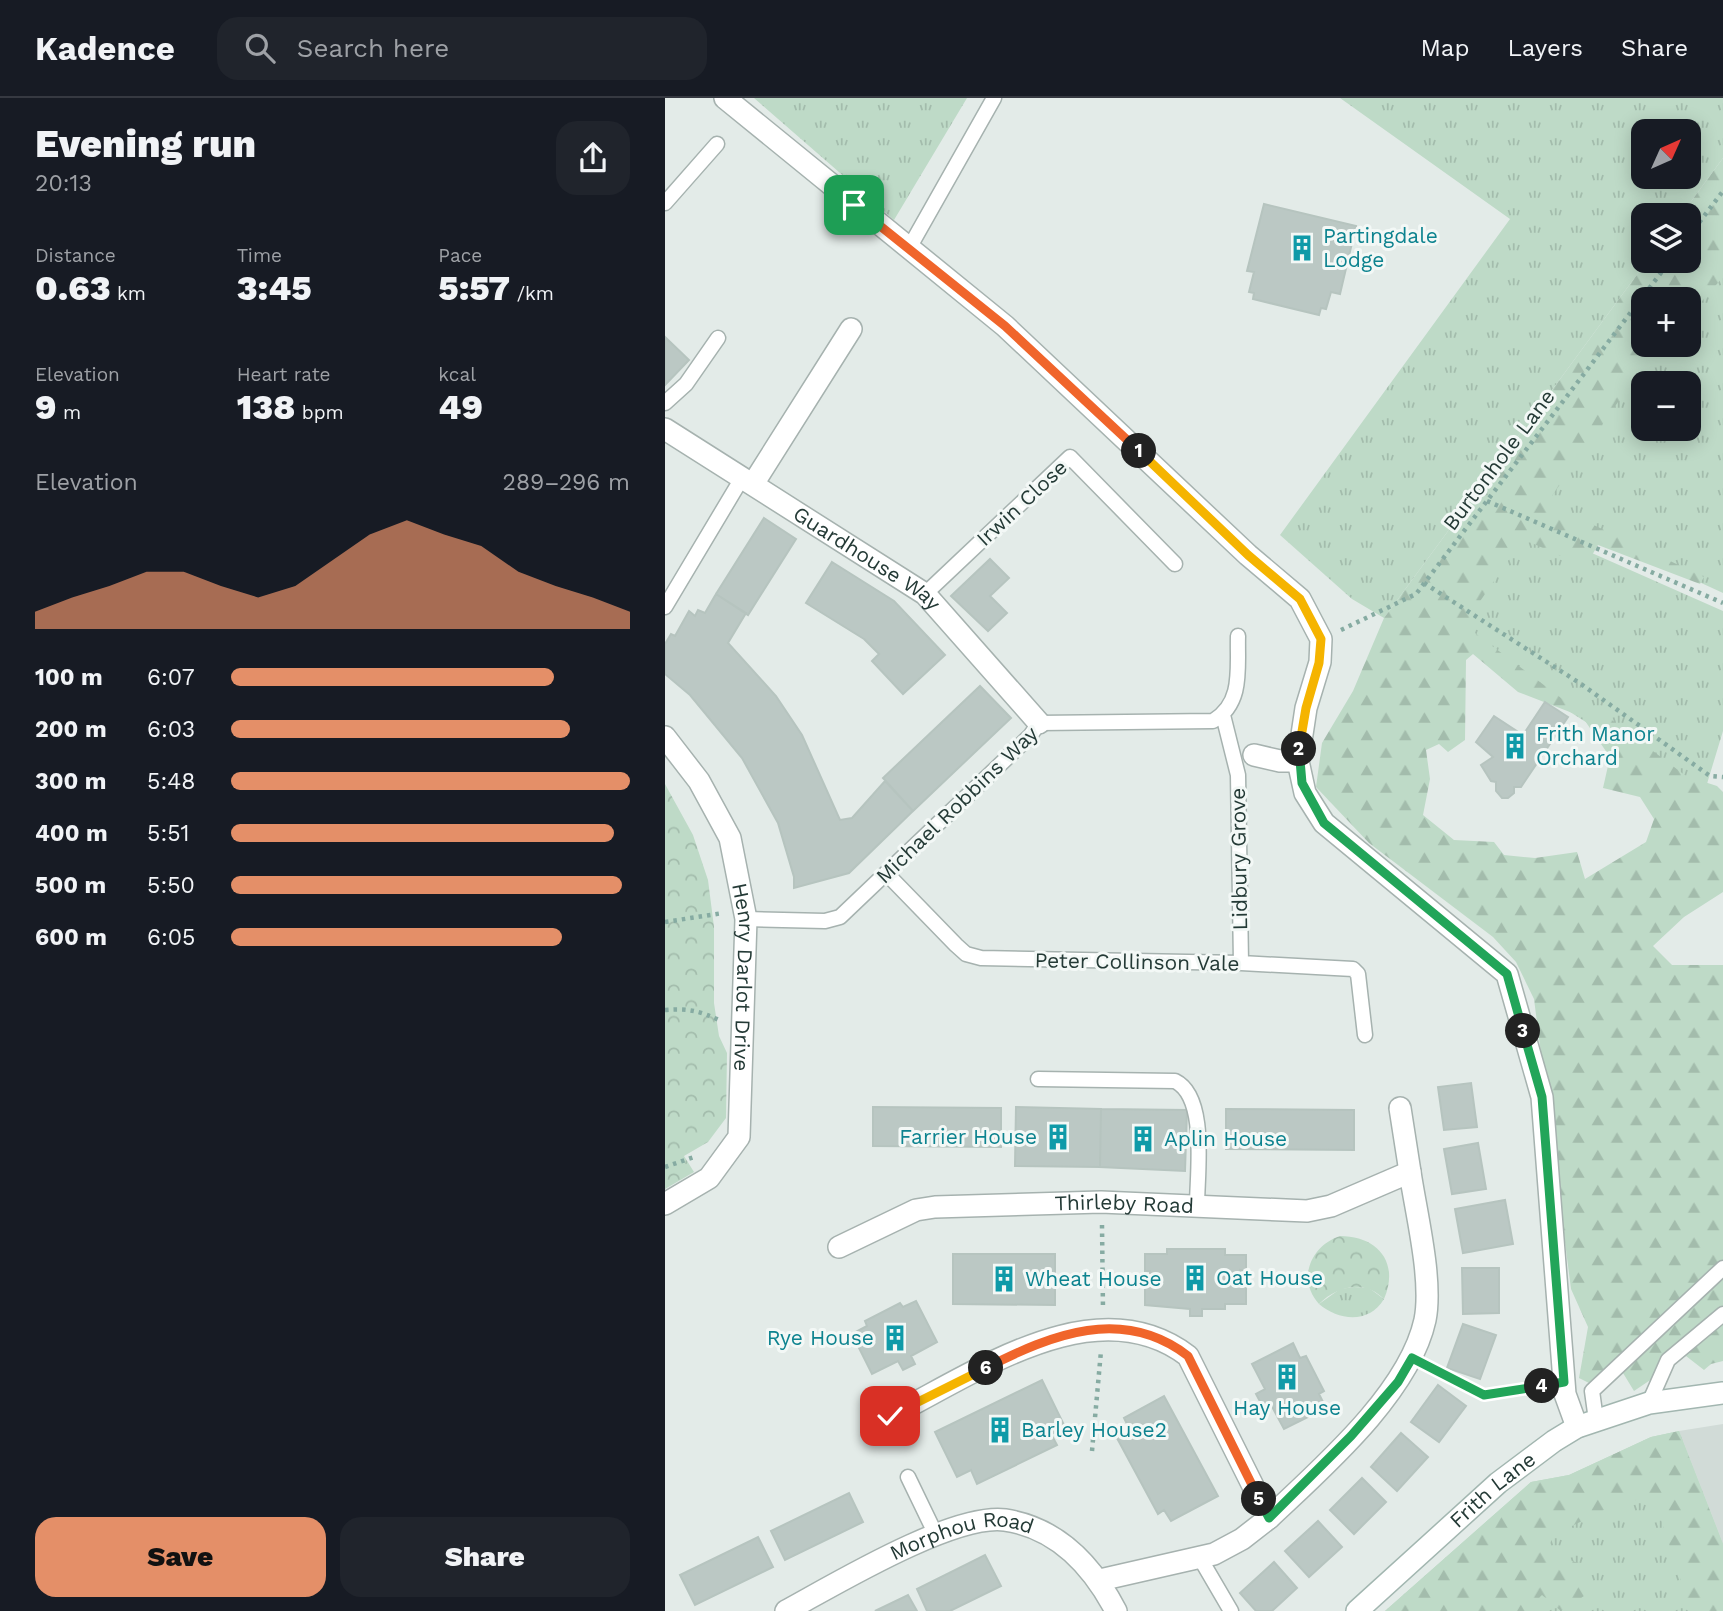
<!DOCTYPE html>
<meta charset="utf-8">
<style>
body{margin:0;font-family:"Work Sans",sans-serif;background:#20242c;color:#f1f3f6;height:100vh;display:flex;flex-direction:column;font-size:26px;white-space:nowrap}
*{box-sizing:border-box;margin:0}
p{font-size:23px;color:#9ea1a6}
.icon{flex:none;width:38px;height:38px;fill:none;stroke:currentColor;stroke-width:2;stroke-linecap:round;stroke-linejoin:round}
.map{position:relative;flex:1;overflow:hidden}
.side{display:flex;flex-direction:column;background:#171b24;width:665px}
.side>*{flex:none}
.needle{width:46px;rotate:45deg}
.fabs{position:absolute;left:966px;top:21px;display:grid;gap:14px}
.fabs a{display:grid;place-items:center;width:70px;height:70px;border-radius:14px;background:#171b24;box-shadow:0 4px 18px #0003;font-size:35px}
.pin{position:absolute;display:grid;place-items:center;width:60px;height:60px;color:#fff;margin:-30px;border-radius:14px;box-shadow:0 4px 10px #0006}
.km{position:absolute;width:35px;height:35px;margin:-18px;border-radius:50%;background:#222;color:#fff;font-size:19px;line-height:35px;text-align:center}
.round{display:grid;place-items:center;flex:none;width:74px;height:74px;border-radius:21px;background:#20242c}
.overview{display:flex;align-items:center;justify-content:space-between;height:119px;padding:0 35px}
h1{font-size:38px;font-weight:800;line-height:52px}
.metrics{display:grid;grid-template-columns:repeat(3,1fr);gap:10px;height:119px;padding:7px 35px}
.metrics div{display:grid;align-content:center}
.metrics b{font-size:35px;font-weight:800}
.metrics small{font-size:19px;font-weight:400}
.metrics p{font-size:19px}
.chart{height:196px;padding:14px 35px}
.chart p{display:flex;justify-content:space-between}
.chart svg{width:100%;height:126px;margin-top:7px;fill:#e48f68;opacity:.7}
.action{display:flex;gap:14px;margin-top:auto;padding:14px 35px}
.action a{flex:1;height:80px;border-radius:21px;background:#e48f68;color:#111;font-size:28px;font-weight:800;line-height:80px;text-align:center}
.action a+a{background:#20242c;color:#f1f3f6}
ul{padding:0 35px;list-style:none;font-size:23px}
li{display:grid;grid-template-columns:112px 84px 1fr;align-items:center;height:52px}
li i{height:18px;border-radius:9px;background:#e48f68}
header{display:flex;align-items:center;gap:42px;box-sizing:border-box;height:98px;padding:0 35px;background:#171b24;border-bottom:2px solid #363941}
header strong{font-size:33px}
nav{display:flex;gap:38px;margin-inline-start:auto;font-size:24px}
.search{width:490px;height:63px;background:#20242c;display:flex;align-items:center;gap:18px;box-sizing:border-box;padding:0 24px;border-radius:21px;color:#9ea1a6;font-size:26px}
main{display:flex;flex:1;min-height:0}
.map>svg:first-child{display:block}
.built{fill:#d1dbd7}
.grass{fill:url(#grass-tufts);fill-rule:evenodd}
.forest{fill:url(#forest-firs)}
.park{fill:url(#park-crowns)}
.building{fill:#bbc8c4;stroke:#b6c4bf;stroke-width:2}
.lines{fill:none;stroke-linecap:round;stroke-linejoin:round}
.lane-casing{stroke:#a6b2af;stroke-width:17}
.street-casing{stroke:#a6b2af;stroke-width:24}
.secondary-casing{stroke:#a2b6b0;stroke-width:24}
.path{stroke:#86aba2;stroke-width:4.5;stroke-dasharray:3.5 5;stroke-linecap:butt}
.lane{stroke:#fff;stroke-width:14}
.street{stroke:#fff;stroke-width:21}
.secondary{stroke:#fff;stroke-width:21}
.split-1-casing{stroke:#fff;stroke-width:14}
.split-2-casing{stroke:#fff;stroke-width:14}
.split-3-casing{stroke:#fff;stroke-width:14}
.split-4-casing{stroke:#fff;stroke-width:14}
.split-5-casing{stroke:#fff;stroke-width:14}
.split-6-casing{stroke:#fff;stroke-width:14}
.split-7-casing{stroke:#fff;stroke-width:14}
.split-1{stroke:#f0652b;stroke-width:9}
.split-2{stroke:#f5b400;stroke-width:9}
.split-3{stroke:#22a559;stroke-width:9}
.split-4{stroke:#22a559;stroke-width:9}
.split-5{stroke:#22a559;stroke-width:9}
.split-6{stroke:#f0652b;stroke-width:9}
.split-7{stroke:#f5b400;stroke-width:9}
.labels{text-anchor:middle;stroke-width:6;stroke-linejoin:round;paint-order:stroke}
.culture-label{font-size:21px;fill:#0d838f;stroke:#f3f8f6;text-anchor:start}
.street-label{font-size:21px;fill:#243a36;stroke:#f3f8f6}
</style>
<header>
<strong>Kadence</strong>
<div class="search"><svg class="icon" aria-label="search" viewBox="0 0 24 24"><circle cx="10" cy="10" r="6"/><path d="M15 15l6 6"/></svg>Search here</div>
<nav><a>Map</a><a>Layers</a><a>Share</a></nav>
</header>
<main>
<section class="side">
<div class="overview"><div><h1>Evening run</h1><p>20:13</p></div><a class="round"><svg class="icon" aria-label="share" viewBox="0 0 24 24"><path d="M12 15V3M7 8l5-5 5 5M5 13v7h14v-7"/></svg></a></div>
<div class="metrics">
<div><p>Distance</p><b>0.63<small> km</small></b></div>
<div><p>Time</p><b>3:45</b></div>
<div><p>Pace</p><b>5:57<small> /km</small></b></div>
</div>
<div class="metrics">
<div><p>Elevation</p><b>9<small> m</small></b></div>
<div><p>Heart rate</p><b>138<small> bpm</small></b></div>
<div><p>kcal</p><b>49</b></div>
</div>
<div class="chart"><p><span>Elevation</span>289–296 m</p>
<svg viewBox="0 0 160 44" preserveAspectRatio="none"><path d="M0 44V38L10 33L20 29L30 24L40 24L50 29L60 33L70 29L80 20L90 11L100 6L110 11L120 15L130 24L140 29L150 33L160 38V44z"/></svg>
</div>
<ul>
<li><b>100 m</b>6:07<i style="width:81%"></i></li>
<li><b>200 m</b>6:03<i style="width:85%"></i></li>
<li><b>300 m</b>5:48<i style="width:100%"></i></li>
<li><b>400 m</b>5:51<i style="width:96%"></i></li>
<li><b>500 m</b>5:50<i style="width:98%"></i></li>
<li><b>600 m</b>6:05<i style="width:83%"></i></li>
</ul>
<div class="action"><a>Save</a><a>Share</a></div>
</section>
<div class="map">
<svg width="1058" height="1513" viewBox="0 0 1058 1513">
<defs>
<pattern id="grass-tufts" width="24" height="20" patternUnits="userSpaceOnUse" patternTransform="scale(1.75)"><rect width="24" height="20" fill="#bedac7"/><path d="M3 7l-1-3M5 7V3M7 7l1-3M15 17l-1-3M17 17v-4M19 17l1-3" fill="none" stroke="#a3bcac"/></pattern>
<pattern id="forest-firs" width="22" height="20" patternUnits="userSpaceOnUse" patternTransform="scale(1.75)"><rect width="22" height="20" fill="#bedac7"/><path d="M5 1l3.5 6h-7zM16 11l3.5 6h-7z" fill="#a3bcac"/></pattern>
<pattern id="park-crowns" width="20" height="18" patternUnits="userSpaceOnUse" patternTransform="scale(1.75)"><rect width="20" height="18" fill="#bedac7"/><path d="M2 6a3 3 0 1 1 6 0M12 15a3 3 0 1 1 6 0" fill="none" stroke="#a3bcac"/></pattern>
</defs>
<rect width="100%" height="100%" fill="#e3ebe8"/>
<path class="built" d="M1058,1326V1446L1014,1333Z"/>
<path class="grass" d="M89,0H302L229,122Z
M675,0H1058V60L1016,117H978V163H982L719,520L687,501L615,437L845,121ZM978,33H1024V79H978Z
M1058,162V495L869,408L993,247H1024V210ZM978,285H1024V331H978Z
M857,424L1058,513V633L1038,699L827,564L792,518Z
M689,1189L704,1190L719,1201C704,1226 674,1223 654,1206L675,1191Z
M1014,1333L1058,1446V1513H720L866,1384L904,1377L986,1339Z"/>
<path class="forest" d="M1058,60V179L1024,218V201H978V247H999L972,277L882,405L1039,479L1035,486L933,447L920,469L858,441L809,512L810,535L912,612L910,616L853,594L808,556L801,562L800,642L783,654L774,646L761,652L765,681L758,717L789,742L829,744L839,757L870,760L912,754L920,781L981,744L989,721L975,699L938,690L945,659L918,620L931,610L1021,678L1052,688L1058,694V794L1019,819L988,848L1007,867H1058V1263L1046,1266L1039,1272L1021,1258L969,1293L958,1275L934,1290L914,1280L923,1229L906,1191L869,901L851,864L828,839L704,745L651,689L657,645L688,593L719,520L982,163H1024V117H1016Z
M1014,1333L1058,1446V1513H1026L988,1397L941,1411L889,1437L880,1456L918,1466L919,1498L896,1513L877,1497L860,1513H720L866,1384L904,1377L986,1339Z"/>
<path class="park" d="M0,686L28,737L43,782L49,829V905L54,938L62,955L61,1020L43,1044L19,1058L29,1074L0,1091Z
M675,1138C712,1138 735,1164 719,1201C700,1181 671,1188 654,1206C632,1182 645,1148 675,1138Z"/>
<path class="building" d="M599,106L691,128L675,196L666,194L661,211L656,210L654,217L588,201L589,195L584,194L589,174L582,173Z
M0,239L24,262L0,287Z
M99,420L131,441L83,517L51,496Z
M325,461L344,480L325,498L342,515L323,533L286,498Z
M167,464L229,503L280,557L238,596L207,563L214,556L199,541L141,505Z
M51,496L81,515L63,545L111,598L137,637L175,722L187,720L220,683L248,713L184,775L129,790V779L113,725L77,660L25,597L0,576V546L6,536L10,538L24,513L30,518L33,512L40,515Z
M315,588L346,620L248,713L218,680Z
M880,604L903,619L856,689H849V695L843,700H837L831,693V684L826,683L816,667L828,659L811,644L829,618L858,637Z
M806,985L812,1029L779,1032L773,989Z
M208,1009L336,1010V1049L208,1048Z
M351,1009L436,1011L435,1069L350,1068Z
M436,1011L522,1012L520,1073L435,1069Z
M561,1011L689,1012V1052L561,1051Z
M813,1045L821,1091L787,1096L779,1051Z
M840,1102L848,1146L798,1155L790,1111Z
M502,1151H560V1157H581V1173L575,1172V1188H581V1206H560V1211H537V1218H525V1211L480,1207V1187L485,1188V1173H480V1156H502Z
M288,1156H390V1207L288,1206Z
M797,1170H834V1215L798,1216Z
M251,1203L272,1244L246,1258L250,1266L238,1272L233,1263L207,1276L187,1236L202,1228L200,1223L235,1205L238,1209Z
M798,1226L831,1237L815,1281L782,1270Z
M628,1245L635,1260L641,1258L659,1293L654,1296L661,1310L619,1331L605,1305L598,1309L591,1296L600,1291L587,1266Z
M377,1282L400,1329L386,1336L392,1347L312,1386L306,1372L292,1379L270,1334Z
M773,1287L801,1308L774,1344L746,1324Z
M499,1298L553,1398L506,1423L499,1412L493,1416L452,1340L465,1332L459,1320Z
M736,1335L763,1359L732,1393L706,1369Z
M697,1380L721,1404L689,1436L665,1412Z
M184,1395L198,1424L120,1462L106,1433Z
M653,1423L677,1449L644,1479L620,1453Z
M93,1439L108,1469L30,1507L15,1477Z
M320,1457L336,1488L285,1513H262L252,1491Z
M609,1464L632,1490L607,1513H591L575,1495Z
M243,1497L252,1513H210Z"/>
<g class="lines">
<g class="lane-casing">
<path id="lane" d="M0,105L52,46
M243,152L329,0
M0,305L21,286L53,240
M260,496L405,359L510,466
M0,509L77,380
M558,617L573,677L576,865
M221,775L291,847L301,856L316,860L576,865L688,871L693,876L700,937
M81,821L160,823L175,819L365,638L374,625L548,623C579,605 572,569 573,538
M373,981L510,983C543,999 532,1075 532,1108
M984,1305L1003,1262L1058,1216
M931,1322L927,1293L1058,1170
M243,1379L271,1437
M535,1460L566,1513"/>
</g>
<g class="street-casing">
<g id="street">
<path d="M60,0L340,228L583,457L635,501L656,541L655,564L641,610L633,663L640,695L659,725L842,876L877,999L900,1296L912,1329"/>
<path id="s1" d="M0,331L260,496L374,625"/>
<path d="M88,386L186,231"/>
<path id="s2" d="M0,639L34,683L65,740L81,821L74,1039L44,1080L0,1106"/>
<path d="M589,657L615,663H633"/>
<path d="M735,1010L745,1074"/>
<path id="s3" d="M174,1149L251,1112L270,1109L436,1104L642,1113L666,1108L745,1074C751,1115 768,1182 760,1222C744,1295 657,1370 604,1420"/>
<path d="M225,1318C311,1275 431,1188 523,1258L604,1420L577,1441L549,1456L435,1482"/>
<path id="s4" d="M121,1513C169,1487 288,1415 340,1422C393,1430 428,1469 451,1513"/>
</g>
</g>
<g class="secondary-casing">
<g id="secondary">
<path id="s5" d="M692,1513L833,1385L889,1343L912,1329L984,1305L1058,1295"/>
</g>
</g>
<path class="path" d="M1024,138L1058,93
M822,403L1058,505
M759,485L916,586L1045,678L1058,679
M676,532L751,496L1005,163
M0,824L58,815
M0,912C23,910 35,913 56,923
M0,1069L29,1059
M437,1127L438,1212
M764,1268L819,1297L877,1288
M427,1353L436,1253"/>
<use href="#lane" class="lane"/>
<use href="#street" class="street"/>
<use href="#secondary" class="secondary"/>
</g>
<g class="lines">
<g class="split-1-casing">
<path id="split-1" d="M189,107L340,228L474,353"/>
</g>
<g class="split-2-casing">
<path id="split-2" d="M474,353L583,457L635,501L645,520L656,541L654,565L641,610L634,651"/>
</g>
<g class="split-3-casing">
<path id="split-3" d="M634,651L637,685L659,725L842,876L858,933"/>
</g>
<g class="split-4-casing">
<path id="split-4" d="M858,933L877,999L899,1284L877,1288"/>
</g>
<g class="split-5-casing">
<path id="split-5" d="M594,1401L604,1420L686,1338L733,1284L747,1260L819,1297L877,1288"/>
</g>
<g class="split-6-casing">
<path id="split-6" d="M321,1270C387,1236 458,1208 523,1258L594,1401"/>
</g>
<g class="split-7-casing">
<path id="split-7" d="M225,1318L321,1270"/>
</g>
<use href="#split-1" class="split-1"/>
<use href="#split-2" class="split-2"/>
<use href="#split-3" class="split-3"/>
<use href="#split-4" class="split-4"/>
<use href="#split-5" class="split-5"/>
<use href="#split-6" class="split-6"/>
<use href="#split-7" class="split-7"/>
</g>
<defs>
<g id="building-bare" transform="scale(2.1)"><path d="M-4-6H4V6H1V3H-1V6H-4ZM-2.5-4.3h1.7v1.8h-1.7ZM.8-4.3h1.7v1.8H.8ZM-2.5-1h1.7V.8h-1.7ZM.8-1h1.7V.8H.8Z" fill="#0f9aa8" stroke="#f3f8f6" stroke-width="2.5" paint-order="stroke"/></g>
</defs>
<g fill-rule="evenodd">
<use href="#building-bare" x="637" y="150"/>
<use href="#building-bare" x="850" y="648"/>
<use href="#building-bare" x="393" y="1039"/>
<use href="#building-bare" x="478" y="1041"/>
<use href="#building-bare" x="530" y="1180"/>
<use href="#building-bare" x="339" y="1181"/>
<use href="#building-bare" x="230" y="1240"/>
<use href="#building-bare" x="622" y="1279"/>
<use href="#building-bare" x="335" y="1332"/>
</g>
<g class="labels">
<g class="culture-label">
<text x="658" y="145">Partingdale<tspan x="658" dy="24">Lodge</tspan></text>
<text x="871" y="643">Frith Manor<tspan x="871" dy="24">Orchard</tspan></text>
<text x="372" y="1046" text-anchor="end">Farrier House</text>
<text x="499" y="1048">Aplin House</text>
<text x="551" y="1187">Oat House</text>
<text x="360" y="1188">Wheat House</text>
<text x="209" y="1247" text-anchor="end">Rye House</text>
<text x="622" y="1317" text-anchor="middle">Hay House</text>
<text x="356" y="1339">Barley House2</text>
</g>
<g class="street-label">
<text transform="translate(834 362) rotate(-53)" y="7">Burtonhole Lane</text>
<text transform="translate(357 405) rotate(-43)" y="7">Irwin Close</text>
<text dy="7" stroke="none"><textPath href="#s1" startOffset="240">Guardhouse Way</textPath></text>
<text transform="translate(292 707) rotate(-44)" y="7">Michael Robbins Way</text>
<text transform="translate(574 761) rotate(-91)" y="7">Lidbury Grove</text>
<text transform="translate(472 864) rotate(1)" y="7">Peter Collinson Vale</text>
<text dy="7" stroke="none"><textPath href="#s2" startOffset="261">Henry Darlot Drive</textPath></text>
<text dy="7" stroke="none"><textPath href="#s3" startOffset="294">Thirleby Road</textPath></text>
<text dy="7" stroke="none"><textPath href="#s5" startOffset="182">Frith Lane</textPath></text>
<text dy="7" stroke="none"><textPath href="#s4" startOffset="194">Morphou Road</textPath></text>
</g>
</g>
</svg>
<div class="fabs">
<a><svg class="needle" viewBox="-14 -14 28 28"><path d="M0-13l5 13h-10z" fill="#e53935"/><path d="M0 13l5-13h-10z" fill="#9ea1a6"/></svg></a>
<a><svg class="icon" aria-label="layers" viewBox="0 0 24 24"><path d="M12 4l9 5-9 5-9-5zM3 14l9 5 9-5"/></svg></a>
<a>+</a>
<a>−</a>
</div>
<div class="pin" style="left:189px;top:107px;background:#1e9e55"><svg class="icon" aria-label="arrive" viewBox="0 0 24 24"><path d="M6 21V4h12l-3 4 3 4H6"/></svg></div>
<div class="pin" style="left:225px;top:1318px;background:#d93025"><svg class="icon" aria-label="check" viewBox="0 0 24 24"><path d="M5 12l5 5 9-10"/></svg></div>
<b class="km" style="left:474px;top:353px">1</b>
<b class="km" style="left:634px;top:651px">2</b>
<b class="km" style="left:858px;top:933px">3</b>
<b class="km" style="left:877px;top:1288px">4</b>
<b class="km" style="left:594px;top:1401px">5</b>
<b class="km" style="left:321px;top:1270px">6</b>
</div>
</main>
